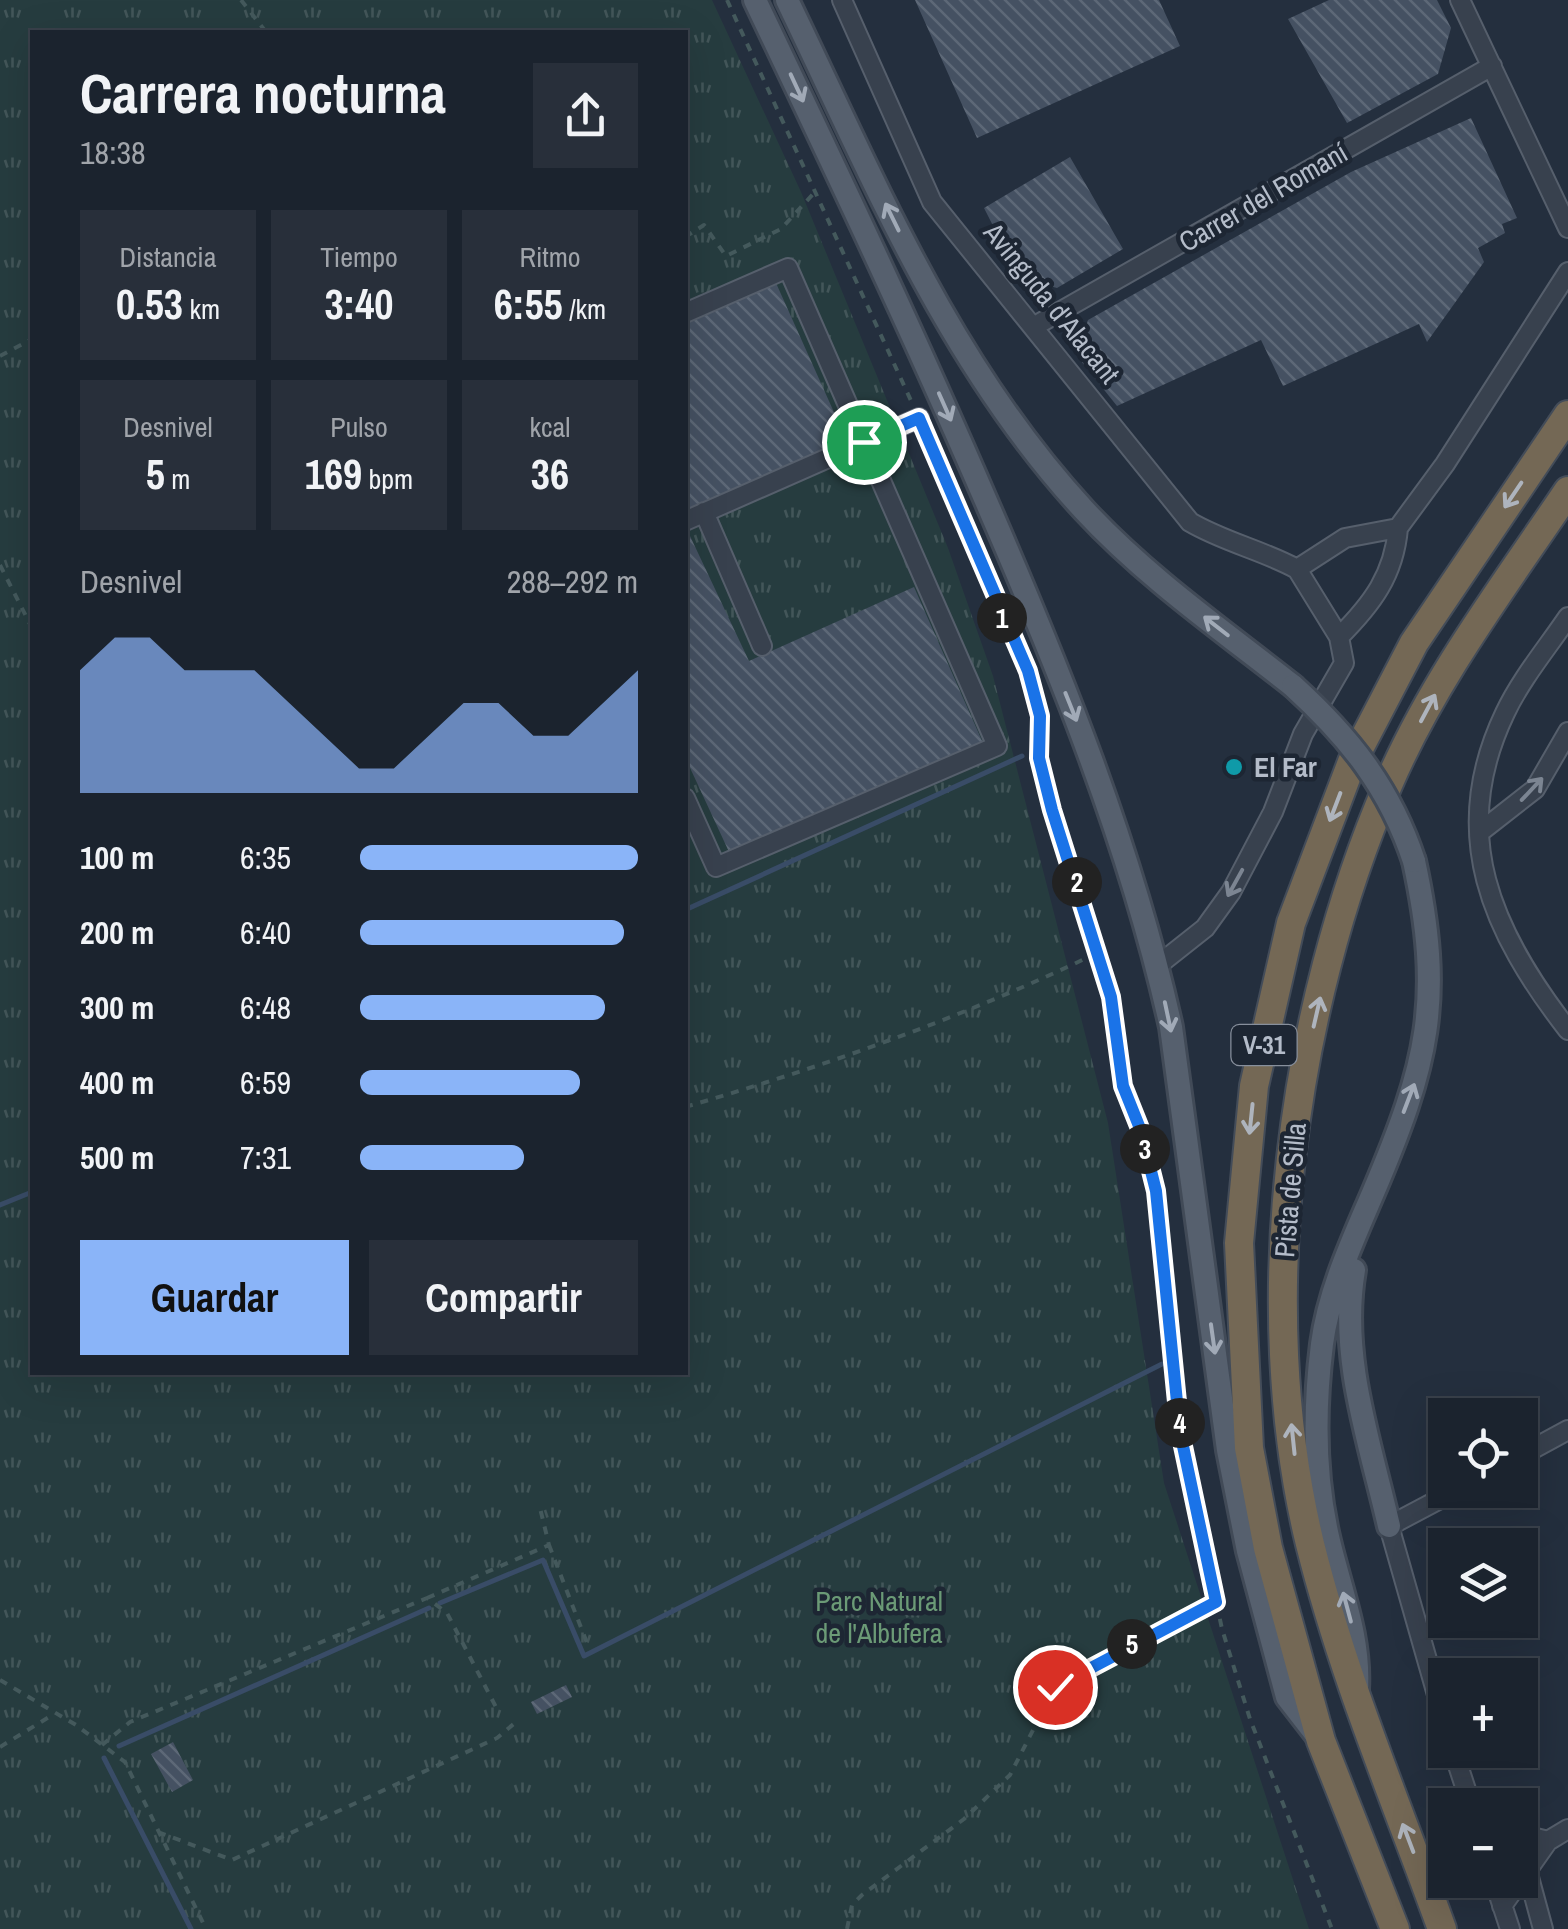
<!DOCTYPE html>
<html lang="es">
<meta charset="utf-8">
<style>
body{margin:0;font-family:"Archivo Narrow",sans-serif;background:#282f3a;color:#f1f3f6;height:100vh;display:flex;flex-direction:column;font-size:38px;white-space:nowrap}
*{box-sizing:border-box;margin:0}
p{font-size:32px;color:#a0a4aa}
.icon{flex:none;width:55px;height:55px;fill:none;stroke:currentColor;stroke-width:2;stroke-linecap:round;stroke-linejoin:round}
.map{position:relative;flex:1;overflow:hidden}
.side{position:absolute;left:30px;top:30px;width:658px;height:1345px;display:flex;flex-direction:column;background:#1b232e;border-radius:0px;box-shadow:0 10px 40px #0002,0 0 0 2px #39404a}
.side>*{flex:none}
.tools{position:absolute;left:1428px;top:1398px;display:grid;gap:20px}
.tools a{display:grid;place-items:center;width:110px;height:110px;border-radius:0px;background:#1b232e;box-shadow:0 10px 40px #0002,0 0 0 2px #39404a;font-size:50px}
.pin{position:absolute;display:grid;place-items:center;width:85px;height:85px;color:#fff;margin:-42px;border:5px solid #fff;border-radius:50%;box-shadow:0 2px 10px #0007}
.km{position:absolute;width:50px;height:50px;margin:-25px;border-radius:50%;background:#222;color:#fff;font-size:28px;line-height:50px;text-align:center}
.round{display:grid;place-items:center;flex:none;width:105px;height:105px;border-radius:0px;background:#282f3a}
.overview{display:flex;align-items:center;justify-content:space-between;height:170px;padding:0 50px}
h1{font-size:55px;font-weight:700;line-height:75px}
.stats{display:grid;grid-template-columns:repeat(3,1fr);gap:15px;height:170px;padding:10px 50px}
.stats div{display:grid;align-content:center;border-radius:0px;background:#282f3a;text-align:center}
.stats b{font-size:42px;font-weight:700}
.stats small{font-size:28px;font-weight:400}
.stats p{font-size:28px}
.chart{height:280px;padding:20px 50px}
.chart p{display:flex;justify-content:space-between}
.chart svg{width:100%;height:180px;margin-top:10px;fill:#8ab4f8;opacity:.7}
.primary-button{display:flex;gap:20px;margin-top:auto;padding:20px 50px}
.primary-button a{flex:1;height:115px;border-radius:0px;background:#8ab4f8;color:#111;font-size:40px;font-weight:700;line-height:115px;text-align:center}
.primary-button a+a{background:#282f3a;color:#f1f3f6}
ul{padding:0 50px;list-style:none;font-size:32px}
li{display:grid;grid-template-columns:160px 120px 1fr;align-items:center;height:75px}
li i{height:25px;border-radius:12px;background:#8ab4f8}
.map>svg:first-child{display:block}
.park{fill:url(#park-tufts);fill-rule:evenodd}
.lines{fill:none;stroke-linecap:round;stroke-linejoin:round}
.stream{stroke:#394c67;stroke-width:5}
.building{fill:url(#building-back-hatch)}
.minor-casing{stroke:#565f6c;stroke-width:22}
.major-casing{stroke:#414a57;stroke-width:28}
.highway-casing{stroke:#434c59;stroke-width:32}
.path{stroke:#44595c;stroke-width:4;stroke-dasharray:8 8;stroke-linecap:butt}
.minor{stroke:#38414e;stroke-width:18}
.major{stroke:#56606e;stroke-width:22}
.highway{stroke:#746855;stroke-width:28}
.major-bridge-casing{stroke:#414a57;stroke-width:28;stroke-linecap:butt}
.major-bridge{stroke:#56606e;stroke-width:22}
.oneway{stroke:#a1aab7}
.oneway2{stroke:#aeb4bd}
.oneway3{stroke:#7c8592}
.route-casing{stroke:#fff;stroke-width:20}
.route{stroke:#1a73e8;stroke-width:12}
.culture-dot{fill:#0f9aa8;stroke:#1d2633;stroke-width:4}
.labels{text-anchor:middle;stroke-width:9;stroke-linejoin:round;paint-order:stroke}
.shield{fill:#1d2633;stroke:#878f9c;stroke-width:2.5}
.shield-label{font-size:25px;font-weight:bold;fill:#b4bcc9}
.street-label{font-size:28px;fill:#b4bcc9;stroke:#1d2633}
.poi-label{font-size:28px;font-weight:bold;fill:#b4bcc9;stroke:#1d2633;text-anchor:start}
.park-label{font-size:28px;fill:#6b9a76;stroke:#1d2633}
</style>
<div class="map">
<svg width="1568" height="1929" viewBox="0 0 1568 1929">
<defs>
<pattern id="park-tufts" width="24" height="20" patternUnits="userSpaceOnUse" patternTransform="scale(2.5)"><rect width="24" height="20" fill="#263c3f"/><path d="M3 7l-1-3M5 7V3M7 7l1-3M15 17l-1-3M17 17v-4M19 17l1-3" fill="none" stroke="#435659"/></pattern>
<pattern id="building-back-hatch" width="6" height="6" patternUnits="userSpaceOnUse" patternTransform="scale(2.5)"><rect width="6" height="6" fill="#455162"/><path d="M-1 5l2 2M0 0l6 6M5-1l2 2" fill="none" stroke="#5d6877"/></pattern>
</defs>
<rect width="100%" height="100%" fill="#242f3e"/>
<path class="park" d="M0,0H712L801,192L948,548L993,676L1108,1123L1164,1483L1309,1929H0ZM32,32H685V1372H32Z"/>
<g class="lines">
<path class="stream" d="M685,910L1022,756
M0,1205L32,1192
M440,1603L543,1560L584,1656L1162,1364
M119,1746L429,1608
M104,1758L191,1929"/>
</g>
<path class="building" d="M915,0H1159L1180,46L977,138Z
M1329,0H1437L1451,28L1438,74L1347,123L1288,19Z
M1471,118L1517,218L1502,224L1505,233L1478,248L1484,262L1427,342L1419,324L1283,386L1261,340L1117,406L1077,356L1088,320L1351,172Z
M1070,157L1123,249L1057,288L1019,277L984,208Z
M776,283L846,439L685,510V324Z
M690,536L749,661L914,587L983,743L730,854L685,757V538Z
M566,1685L572,1697L537,1714L531,1702Z
M173,1742L193,1780L172,1792L151,1754Z"/>
<g class="lines">
<g class="minor-casing">
<path id="minor" d="M842,0L932,202L1190,522C1224,542 1262,550 1297,569
M1460,0L1568,228
M685,313L788,268L997,746L716,867L685,798
M1033,327L1492,66
M704,512L762,646
M685,521L919,418
M1398,528L1445,464L1568,272
M1568,617C1547,648 1521,679 1505,713C1447,834 1492,932 1568,1030
M1480,832L1535,789L1568,732
M1157,966L1205,928L1231,892L1273,812L1303,734L1344,663L1339,637L1297,569L1345,538L1398,528C1394,575 1372,604 1339,637
M1520,1456L1568,1430
M1445,1723L1389,1526L1457,1490
M1453,1750L1471,1805
M1548,1841L1568,1829
M1527,1870L1543,1929
M1494,1880L1510,1929
M1502,1906L1548,1841L1520,1834"/>
</g>
<g class="major-casing">
<path id="major" d="M755,0C834,166 913,332 986,501C1060,671 1131,846 1171,1027L1228,1450L1248,1551L1287,1697L1318,1737
M787,0C873,178 948,363 1084,510C1146,577 1222,630 1293,686
M1354,1270C1339,1356 1370,1443 1389,1526
M1357,1689C1360,1637 1341,1592 1329,1541C1314,1478 1314,1408 1322,1344C1329,1291 1352,1242 1373,1193C1428,1064 1444,1000 1414,861"/>
</g>
<g class="highway-casing">
<path id="highway" d="M1395,1929L1321,1741L1268,1548L1249,1448L1239,1243L1254,1086L1291,923L1352,762L1414,643L1568,415
M1442,1929C1396,1801 1343,1677 1310,1544C1252,1305 1291,1010 1388,785C1433,680 1504,586 1568,491"/>
</g>
<path class="path" d="M241,0L266,32
M727,0L913,405
M685,237L704,225L726,256L781,229L814,193
M0,356L32,339
M925,432L1028,671L1040,716L1039,759L1052,810L1111,997L1123,1086L1141,1131L1156,1191L1180,1432L1222,1629L1250,1719L1332,1929
M0,565L32,628
M685,1107C826,1066 964,1017 1097,953
M549,1545L587,1643
M427,1598L549,1545L540,1508
M0,1680L76,1725L125,1762L206,1929
M102,1745L130,1722L427,1598L447,1613L497,1709
M0,1747L54,1714
M158,1832L232,1860L497,1738L516,1722
M847,1929L852,1905L862,1895L964,1819L1010,1775L1055,1687L1216,1602"/>
<use href="#minor" class="minor"/>
<use href="#major" class="major"/>
<use href="#highway" class="highway"/>
<g class="major-bridge-casing">
<path id="major-bridge" d="M1293,686C1349,737 1390,788 1414,861"/>
</g>
<use href="#major-bridge" class="major-bridge"/>
</g>
<defs><path id="oneway-shaft" d="M-6 0H5M1.5-3L5.5 0L1.5 3" fill="none" stroke-width="1.6" stroke-linecap="round" stroke-linejoin="round" transform="scale(2.5)"/></defs>
<g class="oneway">
<use href="#oneway-shaft" transform="translate(797 88) rotate(65)"/>
<use href="#oneway-shaft" transform="translate(892 217) rotate(-116)"/>
<use href="#oneway-shaft" transform="translate(945 407) rotate(66)"/>
<use href="#oneway-shaft" transform="translate(1216 626) rotate(-142)"/>
<use href="#oneway-shaft" transform="translate(1071 707) rotate(68)"/>
<use href="#oneway-shaft" transform="translate(1168 1017) rotate(78)"/>
<use href="#oneway-shaft" transform="translate(1409 1098) rotate(-69)"/>
<use href="#oneway-shaft" transform="translate(1213 1339) rotate(82)"/>
<use href="#oneway-shaft" transform="translate(1347 1607) rotate(-105)"/>
</g>
<g class="oneway2">
<use href="#oneway-shaft" transform="translate(1513 495) rotate(124)"/>
<use href="#oneway-shaft" transform="translate(1428 708) rotate(-62)"/>
<use href="#oneway-shaft" transform="translate(1335 807) rotate(111)"/>
<use href="#oneway-shaft" transform="translate(1317 1012) rotate(-77)"/>
<use href="#oneway-shaft" transform="translate(1251 1119) rotate(96)"/>
<use href="#oneway-shaft" transform="translate(1293 1439) rotate(-96)"/>
<use href="#oneway-shaft" transform="translate(1408 1838) rotate(-111)"/>
</g>
<g class="oneway3">
<use href="#oneway-shaft" transform="translate(1532 789) rotate(-47)"/>
<use href="#oneway-shaft" transform="translate(1235 883) rotate(119)"/>
</g>
<g class="lines">
<g class="route-casing">
<path id="route" d="M864,442L919,418L1028,671L1040,716L1039,758L1052,810L1111,997L1123,1086L1141,1131L1156,1191L1180,1432L1216,1602L1055,1687"/>
</g>
<use href="#route" class="route"/>
</g>
<circle class="culture-dot" cx="1234" cy="767" r="10"/>
<g class="labels">
<rect class="shield" x="1231.5" y="1025" width="65" height="40" rx="8"/>
<g class="shield-label">
<text x="1264" y="1054">V-31</text>
</g>
<g class="street-label">
<text transform="translate(1263 197) rotate(-30)" y="10">Carrer del Romaní</text>
<text transform="translate(1052 303) rotate(51)" y="10">Avinguda d'Alacant</text>
<text transform="translate(1290 1190) rotate(-85)" y="10">Pista de Silla</text>
</g>
<g class="poi-label">
<text x="1254" y="777">El Far</text>
</g>
<g class="park-label">
<text x="879" y="1611">Parc Natural<tspan x="879" dy="32">de l'Albufera</tspan></text>
</g>
</g>
</svg>
<div class="tools">
<a><svg class="icon" aria-label="locate" viewBox="0 0 24 24"><circle cx="12" cy="12" r="6"/><path d="M12 2v4M12 18v4M2 12h4M18 12h4"/></svg></a>
<a><svg class="icon" aria-label="layers" viewBox="0 0 24 24"><path d="M12 4l9 5-9 5-9-5zM3 14l9 5 9-5"/></svg></a>
<a>+</a>
<a>−</a>
</div>
<div class="pin" style="left:864px;top:442px;background:#1e9e55"><svg class="icon" aria-label="arrive" viewBox="0 0 24 24"><path d="M6 21V4h12l-3 4 3 4H6"/></svg></div>
<div class="pin" style="left:1055px;top:1687px;background:#d93025"><svg class="icon" aria-label="check" viewBox="0 0 24 24"><path d="M5 12l5 5 9-10"/></svg></div>
<b class="km" style="left:1002px;top:618px">1</b>
<b class="km" style="left:1077px;top:882px">2</b>
<b class="km" style="left:1145px;top:1149px">3</b>
<b class="km" style="left:1180px;top:1423px">4</b>
<b class="km" style="left:1132px;top:1644px">5</b>
<section class="side">
<div class="overview"><div><h1>Carrera nocturna</h1><p>18:38</p></div><a class="round"><svg class="icon" aria-label="share" viewBox="0 0 24 24"><path d="M12 15V3M7 8l5-5 5 5M5 13v7h14v-7"/></svg></a></div>
<div class="stats">
<div><p>Distancia</p><b>0.53<small> km</small></b></div>
<div><p>Tiempo</p><b>3:40</b></div>
<div><p>Ritmo</p><b>6:55<small> /km</small></b></div>
</div>
<div class="stats">
<div><p>Desnivel</p><b>5<small> m</small></b></div>
<div><p>Pulso</p><b>169<small> bpm</small></b></div>
<div><p>kcal</p><b>36</b></div>
</div>
<div class="chart"><p><span>Desnivel</span>288–292 m</p>
<svg viewBox="0 0 160 44" preserveAspectRatio="none"><path d="M0 44V14L10 6L20 6L30 14L40 14L50 14L60 22L70 30L80 38L90 38L100 30L110 22L120 22L130 30L140 30L150 22L160 14V44z"/></svg>
</div>
<ul>
<li><b>100 m</b>6:35<i style="width:100%"></i></li>
<li><b>200 m</b>6:40<i style="width:95%"></i></li>
<li><b>300 m</b>6:48<i style="width:88%"></i></li>
<li><b>400 m</b>6:59<i style="width:79%"></i></li>
<li><b>500 m</b>7:31<i style="width:59%"></i></li>
</ul>
<div class="primary-button"><a>Guardar</a><a>Compartir</a></div>
</section>
</div>
